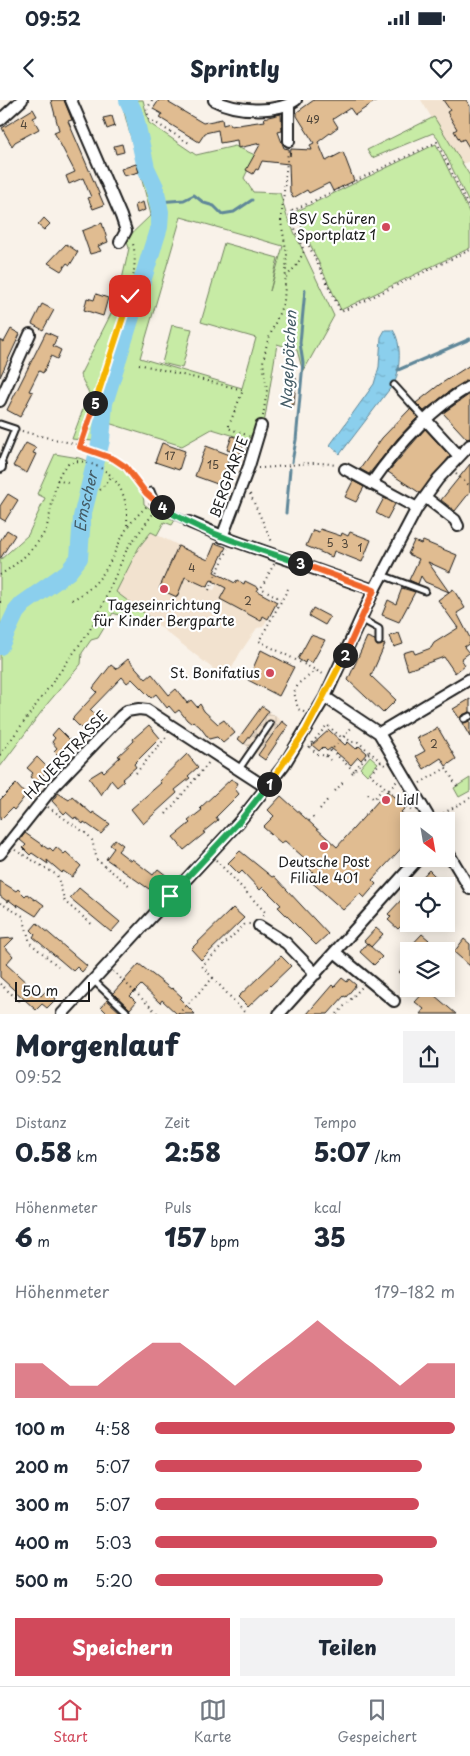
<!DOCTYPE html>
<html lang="de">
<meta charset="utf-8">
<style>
body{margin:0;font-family:"Playpen Sans",sans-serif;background:#f2f2f3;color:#1f2937;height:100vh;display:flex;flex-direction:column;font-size:19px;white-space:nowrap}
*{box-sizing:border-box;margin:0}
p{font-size:16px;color:#747a83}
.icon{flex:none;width:28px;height:28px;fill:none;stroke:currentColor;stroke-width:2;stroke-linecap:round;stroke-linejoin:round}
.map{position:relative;height:914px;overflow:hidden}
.drawer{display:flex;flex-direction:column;background:#fff;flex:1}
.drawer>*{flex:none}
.needle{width:32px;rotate:149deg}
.controls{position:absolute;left:400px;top:712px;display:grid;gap:10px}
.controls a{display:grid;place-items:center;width:55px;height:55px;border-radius:0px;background:#fff;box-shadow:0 2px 12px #0003;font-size:25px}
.scale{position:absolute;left:15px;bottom:12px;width:75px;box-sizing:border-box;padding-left:5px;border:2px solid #1c1c1c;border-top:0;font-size:14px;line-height:18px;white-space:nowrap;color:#1c1c1c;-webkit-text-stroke:4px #fff;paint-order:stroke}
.pin{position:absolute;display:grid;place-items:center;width:42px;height:42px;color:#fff;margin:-21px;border-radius:10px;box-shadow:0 2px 8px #0006}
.km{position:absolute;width:25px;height:25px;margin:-12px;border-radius:50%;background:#222;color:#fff;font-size:14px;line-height:25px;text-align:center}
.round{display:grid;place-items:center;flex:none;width:52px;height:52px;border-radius:0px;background:#f2f2f3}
.overview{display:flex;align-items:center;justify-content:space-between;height:85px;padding:0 15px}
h1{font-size:28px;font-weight:800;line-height:38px}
.figures{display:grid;grid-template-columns:repeat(3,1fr);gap:8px;height:85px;padding:5px 15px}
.figures div{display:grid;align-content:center}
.figures b{font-size:25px;font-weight:800}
.figures small{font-size:14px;font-weight:400}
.figures p{font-size:14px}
.chart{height:140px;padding:10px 15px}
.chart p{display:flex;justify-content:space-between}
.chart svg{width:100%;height:90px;margin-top:5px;fill:#d1495b;opacity:.7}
.primary-button{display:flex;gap:10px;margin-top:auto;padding:10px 15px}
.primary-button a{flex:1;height:58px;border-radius:0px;background:#d1495b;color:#fff;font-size:20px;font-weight:800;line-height:58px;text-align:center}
.primary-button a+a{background:#f2f2f3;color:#1f2937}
ul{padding:0 15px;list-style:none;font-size:16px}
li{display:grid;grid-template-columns:80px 60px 1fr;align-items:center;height:38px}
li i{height:12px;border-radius:6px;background:#d1495b}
.status{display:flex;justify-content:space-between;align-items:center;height:35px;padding:0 25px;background:#fff;direction:ltr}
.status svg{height:14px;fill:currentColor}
header{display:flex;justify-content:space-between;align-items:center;height:65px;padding:0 15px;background:#fff;font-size:22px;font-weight:800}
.tab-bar{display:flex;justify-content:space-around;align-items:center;height:70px;border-top:1px solid #e0e1e3;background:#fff;font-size:14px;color:#747a83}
.tab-bar a{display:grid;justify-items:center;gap:2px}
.tab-bar .on{color:#d1495b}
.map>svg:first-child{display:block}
.built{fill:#f2e2cf}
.industrial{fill:url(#industrial-grid)}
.green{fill:#c7eba5;stroke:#728460;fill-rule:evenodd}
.water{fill:url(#water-ripples);stroke:#5f8799}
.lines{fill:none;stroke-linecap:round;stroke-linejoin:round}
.stream{stroke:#5f8799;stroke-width:3}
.river{stroke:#8bcfed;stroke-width:18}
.building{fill:#e0bc91;stroke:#1c1c1c}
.service-casing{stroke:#1c1c1c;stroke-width:9}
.minor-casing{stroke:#1c1c1c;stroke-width:14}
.path{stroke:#1c1c1c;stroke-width:2;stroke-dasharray:1 4;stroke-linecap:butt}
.service{stroke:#fff;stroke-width:5}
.minor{stroke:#fff;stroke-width:10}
.split-1-casing{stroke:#fff;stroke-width:10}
.split-2-casing{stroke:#fff;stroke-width:10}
.split-3-casing{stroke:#fff;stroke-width:10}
.split-4-casing{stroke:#fff;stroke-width:10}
.split-5-casing{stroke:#fff;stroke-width:10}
.split-6-casing{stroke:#fff;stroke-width:10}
.split-1{stroke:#22a559;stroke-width:6}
.split-2{stroke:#f5b400;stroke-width:6}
.split-3{stroke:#f0652b;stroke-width:6}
.split-4{stroke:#22a559;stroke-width:6}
.split-5{stroke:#f0652b;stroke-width:6}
.split-6{stroke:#f5b400;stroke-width:6}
.poi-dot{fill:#d1495b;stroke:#fff;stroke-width:2}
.labels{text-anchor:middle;stroke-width:4.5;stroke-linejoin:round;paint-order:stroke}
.number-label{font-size:11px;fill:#4d4439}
.poi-label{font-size:14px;fill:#1c1c1c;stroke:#fff;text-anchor:end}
.street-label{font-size:14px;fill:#1c1c1c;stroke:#fff}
.water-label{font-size:15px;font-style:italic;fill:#435b65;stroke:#fff}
</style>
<div class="status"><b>09:52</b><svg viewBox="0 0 49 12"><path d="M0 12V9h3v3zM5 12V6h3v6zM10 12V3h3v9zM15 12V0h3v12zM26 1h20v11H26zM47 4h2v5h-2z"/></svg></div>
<header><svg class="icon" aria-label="back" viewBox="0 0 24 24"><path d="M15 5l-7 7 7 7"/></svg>Sprintly<svg class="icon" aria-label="heart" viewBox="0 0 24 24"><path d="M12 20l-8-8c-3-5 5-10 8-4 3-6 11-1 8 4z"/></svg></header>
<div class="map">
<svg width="470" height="914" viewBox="0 0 470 914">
<defs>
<pattern id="industrial-grid" width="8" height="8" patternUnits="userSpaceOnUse" patternTransform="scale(1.25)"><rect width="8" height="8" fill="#f2e2cf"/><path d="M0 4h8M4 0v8" fill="none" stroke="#cfc1b1"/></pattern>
<pattern id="water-ripples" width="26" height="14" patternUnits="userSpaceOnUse" patternTransform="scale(1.25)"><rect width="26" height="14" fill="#8bcfed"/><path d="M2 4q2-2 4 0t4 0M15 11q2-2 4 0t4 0" fill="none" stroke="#77b1cb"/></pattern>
</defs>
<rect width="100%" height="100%" fill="#f9f2e9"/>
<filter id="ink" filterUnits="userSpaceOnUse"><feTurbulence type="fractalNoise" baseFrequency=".02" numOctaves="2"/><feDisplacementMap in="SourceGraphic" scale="10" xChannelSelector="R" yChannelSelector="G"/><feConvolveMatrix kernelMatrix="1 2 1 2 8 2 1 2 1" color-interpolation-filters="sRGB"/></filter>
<g filter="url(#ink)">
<path class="built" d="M421,0H466L470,6V61L460,65Z
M151,432L207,459L215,443L226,447L207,488L214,490L221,476L235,483L237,480L244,484L245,481L257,491L277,502L263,527L257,528L240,553L226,579L116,492L139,447Z"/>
<path class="industrial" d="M262,606L288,626L265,660L238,639Z"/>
<path class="green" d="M121,0H143L149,23L196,55L235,46L255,55L244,78L253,92L280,93L287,117L334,216L303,272L297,250L277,244L263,330L253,332L248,340L212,329L182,346L105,322L103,342L72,339L89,293L80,275L117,202L129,148L126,139L151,115ZM181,117L283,146L270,191L278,158L224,143L201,222L256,238L242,288L140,258Z
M434,17L470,76V105L438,39L433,33L372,58L367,50Z
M436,44L470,114V148L341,210L295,112Z
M172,225L192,229L182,268L162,263Z
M55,354L79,358L97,364L101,356C118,364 144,383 144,404L149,408L175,420L172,425L164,422L157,435L151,432L139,447L116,492L148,516L144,524L113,513L98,538L91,540L82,553L81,564L48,603L0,667V460L28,435L45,398L37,394Z
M370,656L378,663L367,675L360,668Z
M470,678V691L459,697L454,688Z"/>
<path class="water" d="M385,230H393C402,243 400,268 395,282L340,354L330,345L374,284L379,267L381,237Z"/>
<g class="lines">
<path class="stream" d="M158,102L184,100L194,95L204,103L214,106L222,114L234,112L252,100
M398,270L470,239
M292,362L296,340L303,263L300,243L305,190
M286,413L290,369"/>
<path class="river" id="s1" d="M0,546L16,512L23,504L68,472L79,458L82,417L101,340L104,303L159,127L160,112L155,87L146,68L134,13L128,0"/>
</g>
<path class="building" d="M51,0H64L72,20L68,21L104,105L93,109L88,98L91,97L83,78L69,84L66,76L75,72L54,32L59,30Z
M159,0H170L169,3L203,23L222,19L223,25L230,23L231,26L265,21L264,18L281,14L282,31L278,32L284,48L289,49L290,56L291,49L312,50L310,45L314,43L297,16V12L314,0H377L355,15L350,8L333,19L338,27L318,42L326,61L343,52L354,81L333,91L329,83L309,93L307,90L293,98L290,92L289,64L262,61L258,70L256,69L253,74L246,70L261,43L238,48L237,40L220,43L218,30L205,33L199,42L160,18L162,14L153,9Z
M443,0H466L470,6V49L464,39L460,41L454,31L457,29L447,12L450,10Z
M33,9L37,16L33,18L39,29L15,42L12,46L2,28Z
M112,16L115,26L107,29L103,18Z
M122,44L124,52L116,54L114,46Z
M136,64L139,72L124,76L121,69Z
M143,102L145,110L137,113L135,105Z
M44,118L50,124L44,130L38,125Z
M102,123L108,142L98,146L101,151L90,154L82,131Z
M66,144L78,152L70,165L67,163L61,171L48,163Z
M96,194L108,198L103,216L84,210L87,198L94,200Z
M42,204L54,210L43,230L32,224Z
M11,229L20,234L0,277V240L4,242Z
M46,232L57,237L53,246L61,250L57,259L51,256L43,273L39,271L29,291L33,292L20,317L7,310Z
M470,265V279L451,290L424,311L416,303L439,285Z
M287,277L296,278L294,305L285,304Z
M470,294V338L467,339L443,313Z
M410,309L418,317L398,338L369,374L360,369L382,338Z
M425,329L450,356L420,393L388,372Z
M232,336L245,340L240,354L227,350Z
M26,343L36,348L33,353L36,354L27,373L13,366Z
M162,343L185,351L179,370L155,362Z
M206,346L230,355L220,385L195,376Z
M470,364V392L455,411L441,400Z
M353,381L364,387L356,402L345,397Z
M8,394L18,400L5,421L0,418V406Z
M384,398L395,404L387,419L376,413Z
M320,429L341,436L342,433L348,436L350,432L371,440L362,462L334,451L332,457L306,446L313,430L319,432Z
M7,430L15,435L0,459V441Z
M414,441L421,444L423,441L457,455L450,472L428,462L449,492L425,482L421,476L418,484L409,480L419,459L408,454Z
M215,443L226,447L214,472L235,483L237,480L244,484L245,481L259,488L257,491L277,502L268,519L263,516L261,521L220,499L226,488L211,480L207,487L185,477L177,497L159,489L178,446L208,460Z
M402,488L415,492L399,522L382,515L388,500L396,504Z
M453,489L465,508L457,513L470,538V543L464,547L469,553L461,559L465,565L455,573L444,557L408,570L403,553L413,550L415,554L431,548L434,543L458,528L438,500Z
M313,508L330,517L325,525L309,516Z
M399,533L403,544L394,547L390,536Z
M311,535L325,540L312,563L306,560L305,563L298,559Z
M367,537L375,540L377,546L385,544L371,576L396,600L383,613L348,580Z
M261,550L294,567L279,596L248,580Z
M128,559L146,579L152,574L169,595L176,589L187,603L191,600L197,607L200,604L204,611L218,624L224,620L235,633L223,643L217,637L209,639L200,627L193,621L191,623L187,620L179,610L175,613L169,606L167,608L156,594L151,598L132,579L127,583L122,577L90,610L96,616L84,631L72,619L97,592L93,588L111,565L116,569Z
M470,599V612L462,615L460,619L453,609Z
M262,606L269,611L244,644L238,639Z
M282,621L288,626L265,660L258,655Z
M470,621V637L462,623Z
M149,625L160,638L134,664L136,667L122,679L124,681L117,687L111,680L101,695L89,678L102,670L104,672L120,657L118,656L134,641L133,639Z
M58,628L72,642L60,657L54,651L57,648L52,642L55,638L52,635Z
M438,628L456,659L446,666L441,658L424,669L416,656L425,651L417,638Z
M329,630L345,645L348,642L356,649L359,646L367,653L361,660L358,657L351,665L331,648L327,651L323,647L319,651L312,645Z
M187,654L198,667L188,676L190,678L175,690L177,693L143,724L131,709L161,683L159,681Z
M37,657L49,669L36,682L30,677L33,673L27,668Z
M231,679L238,683L235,689L239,694L216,717L218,720L203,732L205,733L184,750L173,737L190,723L188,721L202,710L200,708Z
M16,684L26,695L14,710L12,708L0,720V700Z
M387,691L406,707L401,712L409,719V740L372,780L376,784L364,798L360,794L343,810L307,778L313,772L307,767L310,763L285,741L281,743L263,727L274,716L268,710L281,696L337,747Z
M58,693L69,700L72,696L92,714L93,712L110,724L101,734L84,722L83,724L75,717L74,719L66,712L64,714L52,701Z
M25,733L48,749L50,748L53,751L56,747L64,754L66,752L81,766L72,777L63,771L62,773L47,760L48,764L32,753L30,755L23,748L26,745L20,740Z
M115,739L123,745L118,751L131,761L132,759L153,775L158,769L167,776L156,791L152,786L149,789L106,759L114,748L110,745Z
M240,751L272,777L274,776L328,834L316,845L278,807L281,805L263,787L260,790L242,771L239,774L228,763Z
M429,770L434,775L446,786H414Z
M0,781L16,791L18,789L25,796L27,794L35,800L36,799L44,805L36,816L17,804L18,807L9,800L8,802L0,796Z
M79,788L120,822L111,832L70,798Z
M403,798L409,803V823L404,829L401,826L398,829L388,820L391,817L388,814Z
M233,808L244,818L201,860L191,849Z
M37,823L87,866L82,872L77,867L73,871L33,837L35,834L31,830Z
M376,828L383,834L371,847L364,841Z
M422,834L429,840L418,851H406Z
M14,838L5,847L13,856L6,864L41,896L48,889L56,899L47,908L42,904L36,910L0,877V839Z
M464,839L470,844V866L454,852Z
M367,843L382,857L374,865L360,852Z
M281,856L291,866L248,907L238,897Z
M409,861V881L399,872Z
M139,864L171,889L172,888L182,897L180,899L195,914H177L162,900L160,903L141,885L130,896L136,902L130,909L113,893Z
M342,878L347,882L349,879L356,885L346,897L344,896L328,914H307L332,885L334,887Z
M427,889L448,907L456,914H420L424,909L415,902Z
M107,900L122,914H108L101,907Z"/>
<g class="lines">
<g class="service-casing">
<path id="service" d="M394,285L425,319
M0,324L15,329L0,365
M151,391C156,408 174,415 189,422
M382,475L425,491
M361,519L379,529V542
M464,619L470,616
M239,669L270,624
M93,880L126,911"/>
</g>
<g class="minor-casing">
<path id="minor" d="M71,0L121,116L126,131L120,142
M214,0C234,11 276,14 296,0
M0,20L22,0
M289,41V5
M0,301L30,234
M425,319L458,355
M0,365V367
M345,369L417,408
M371,384C398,345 429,310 470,286
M425,397L455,420L458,426
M189,422L232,440L374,490
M222,437L249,366L261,326
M325,597L379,633L431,721
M379,633L470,579
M446,749L470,789
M0,754L54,686L121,616L127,611L139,609L147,610L267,688
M259,826L286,843L316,874
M336,853L394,901
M62,914L239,722L284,665L325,597L374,490L417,408L438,379L470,345
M279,914L418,759"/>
</g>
<path class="path" d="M152,0L147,10L149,19L191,44
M470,110L437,42L292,111L341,212L470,150
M286,177L297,165L304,151L289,113L292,111
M139,264L243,290L228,328L249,336
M263,316L267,290L263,262L267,243L284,201L287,154L281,122L288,51
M22,331C54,341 97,344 124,366C132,372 138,382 143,390
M80,347C94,302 147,180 132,141
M258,368C285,368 309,359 335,365
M456,374L470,386
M57,380L71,384
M100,390L112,376
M250,394L273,444
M274,464L261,488L281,499
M0,475C17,464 33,451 44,433C56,412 49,350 88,363C95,365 102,368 108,373C125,388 128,407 127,428
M288,489L259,541L325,575
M209,490L228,449
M72,500C107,481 108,462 126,430C131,421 142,411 149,404
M0,502H4
M304,612L298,609L294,592L299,583L316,571
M309,647L327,625L340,636H344L351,642H358L386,666
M310,647L317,654L326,656L352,627
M331,650L354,671
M0,655L88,533L98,515L127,449L155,411
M326,656L330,660
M381,662L370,674L414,713
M136,673L168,635
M352,673L370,652
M420,683L446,668L457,686
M389,690L397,681
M335,691L345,680
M368,694L374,699L384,687
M48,707L88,735L92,740L97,760L130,786
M320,709L329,698
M166,714L210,661
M439,716L470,698
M309,721L314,716
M15,750L57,775L65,802L94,826
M216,760L265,812L262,817
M0,803L23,816L30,843L58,866
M113,871L158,914
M213,878L202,866L245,824H251
M0,884L21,902
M178,914L213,878L246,914
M337,914L362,887"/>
<use href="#service" class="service"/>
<use href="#minor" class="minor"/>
</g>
</g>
<g class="lines" filter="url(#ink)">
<g class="split-1-casing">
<path id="split-1" d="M170,796L239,722L269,684"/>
</g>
<g class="split-2-casing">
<path id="split-2" d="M269,684L306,630L345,555"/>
</g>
<g class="split-3-casing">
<path id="split-3" d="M300,463L374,490L345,555"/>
</g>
<g class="split-4-casing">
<path id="split-4" d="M162,407C203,434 253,447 300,463"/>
</g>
<g class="split-5-casing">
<path id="split-5" d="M95,303L80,347L114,359L126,367L146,393L162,407"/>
</g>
<g class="split-6-casing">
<path id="split-6" d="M95,303L130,196"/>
</g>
<use href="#split-1" class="split-1"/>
<use href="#split-2" class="split-2"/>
<use href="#split-3" class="split-3"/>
<use href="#split-4" class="split-4"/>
<use href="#split-5" class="split-5"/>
<use href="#split-6" class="split-6"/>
</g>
<g class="poi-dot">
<circle cx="386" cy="127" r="5"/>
<circle cx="164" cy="489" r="5"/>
<circle cx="270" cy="573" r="5"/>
<circle cx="386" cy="700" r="5"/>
<circle cx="324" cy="746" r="5"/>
</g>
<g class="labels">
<g class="number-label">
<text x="313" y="24">49</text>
<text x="24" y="29">4</text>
<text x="170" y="360">17</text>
<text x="213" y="369">15</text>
<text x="330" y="447">5</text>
<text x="345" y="448">3</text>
<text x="360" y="452">1</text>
<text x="192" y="472">4</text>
<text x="248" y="505">2</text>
<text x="434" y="648">2</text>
</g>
<g class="poi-label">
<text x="376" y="124">BSV Schüren<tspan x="376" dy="16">Sportplatz 1</tspan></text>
<text x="164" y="510" text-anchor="middle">Tageseinrichtung<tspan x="164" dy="16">für Kinder Bergparte</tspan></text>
<text x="260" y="578">St. Bonifatius</text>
<text x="396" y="705" text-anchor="start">Lidl</text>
<text x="324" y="767" text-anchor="middle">Deutsche Post<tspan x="324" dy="16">Filiale 401</tspan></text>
</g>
<g class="street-label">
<text transform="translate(229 377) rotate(-70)" y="5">BERGPARTE</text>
<text transform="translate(66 655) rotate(-47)" y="5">HAUERSTRASSE</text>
</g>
<g class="water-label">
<text transform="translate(289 260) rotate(-87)" y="5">Nagelpötchen</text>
<text dy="5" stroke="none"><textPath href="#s1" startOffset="178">Emscher</textPath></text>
</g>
</g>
</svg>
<div class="controls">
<a><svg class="needle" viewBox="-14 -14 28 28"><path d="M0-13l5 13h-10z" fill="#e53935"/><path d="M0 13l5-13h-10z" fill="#747a83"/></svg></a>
<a><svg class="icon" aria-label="locate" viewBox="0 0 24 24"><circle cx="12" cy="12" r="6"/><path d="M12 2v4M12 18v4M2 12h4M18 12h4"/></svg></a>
<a><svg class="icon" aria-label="layers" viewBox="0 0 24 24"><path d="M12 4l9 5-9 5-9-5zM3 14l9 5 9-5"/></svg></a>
</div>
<div class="scale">50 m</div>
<div class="pin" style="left:170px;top:796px;background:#1e9e55"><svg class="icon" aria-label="arrive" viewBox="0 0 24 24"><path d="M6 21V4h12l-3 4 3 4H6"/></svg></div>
<div class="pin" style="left:130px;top:196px;background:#d93025"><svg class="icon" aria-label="check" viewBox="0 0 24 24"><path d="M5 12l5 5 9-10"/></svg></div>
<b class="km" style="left:269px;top:684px">1</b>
<b class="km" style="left:345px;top:555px">2</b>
<b class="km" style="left:300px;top:463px">3</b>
<b class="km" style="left:162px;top:407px">4</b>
<b class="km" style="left:95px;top:303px">5</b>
</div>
<section class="drawer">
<div class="overview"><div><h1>Morgenlauf</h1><p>09:52</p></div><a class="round"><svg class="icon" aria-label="share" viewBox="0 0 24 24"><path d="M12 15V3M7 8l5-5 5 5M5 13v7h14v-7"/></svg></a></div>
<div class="figures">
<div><p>Distanz</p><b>0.58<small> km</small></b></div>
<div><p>Zeit</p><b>2:58</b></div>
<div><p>Tempo</p><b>5:07<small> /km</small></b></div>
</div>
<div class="figures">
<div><p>Höhenmeter</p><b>6<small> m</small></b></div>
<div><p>Puls</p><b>157<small> bpm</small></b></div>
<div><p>kcal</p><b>35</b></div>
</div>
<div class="chart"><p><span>Höhenmeter</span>179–182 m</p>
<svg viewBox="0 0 160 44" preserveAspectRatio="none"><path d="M0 44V27L10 27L20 38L30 38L40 27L50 17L60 17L70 27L80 38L90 27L100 17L110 6L120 17L130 27L140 38L150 27L160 27V44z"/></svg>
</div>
<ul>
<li><b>100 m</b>4:58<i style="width:100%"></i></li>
<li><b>200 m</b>5:07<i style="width:89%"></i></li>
<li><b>300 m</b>5:07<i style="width:88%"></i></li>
<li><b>400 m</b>5:03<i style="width:94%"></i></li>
<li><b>500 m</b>5:20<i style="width:76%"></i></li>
</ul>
<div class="primary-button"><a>Speichern</a><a>Teilen</a></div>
</section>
<nav class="tab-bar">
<a class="on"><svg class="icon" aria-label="home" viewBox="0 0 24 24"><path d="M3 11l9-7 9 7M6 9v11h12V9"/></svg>Start</a>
<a><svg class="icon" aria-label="map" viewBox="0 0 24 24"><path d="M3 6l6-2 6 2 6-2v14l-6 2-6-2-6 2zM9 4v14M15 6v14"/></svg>Karte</a>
<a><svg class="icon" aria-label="saved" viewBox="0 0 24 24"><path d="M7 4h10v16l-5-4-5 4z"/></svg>Gespeichert</a>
</nav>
